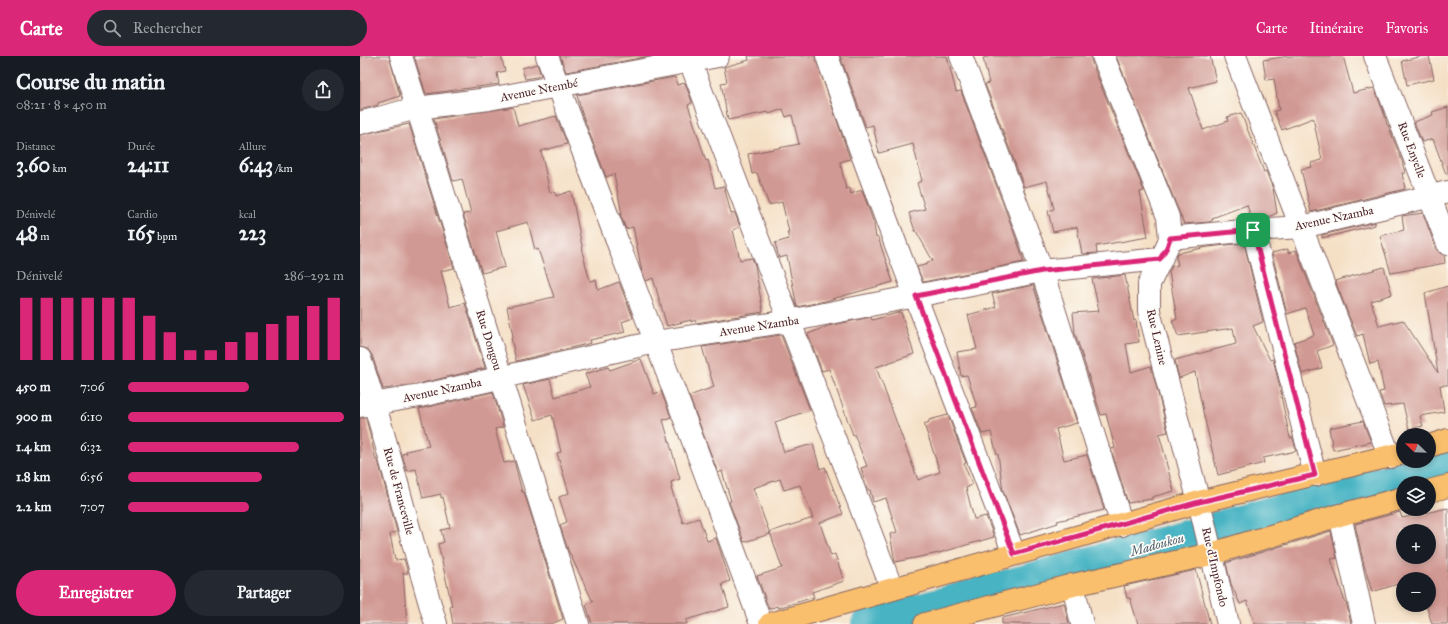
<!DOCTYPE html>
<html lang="fr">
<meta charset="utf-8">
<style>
body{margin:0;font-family:"IM FELL Great Primer",serif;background:#242831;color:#f1f3f6;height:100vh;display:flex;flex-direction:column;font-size:15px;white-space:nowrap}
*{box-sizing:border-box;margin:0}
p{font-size:13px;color:#9ea1a6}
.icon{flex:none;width:22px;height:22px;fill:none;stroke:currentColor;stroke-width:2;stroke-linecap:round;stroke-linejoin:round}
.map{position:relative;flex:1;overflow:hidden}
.sheet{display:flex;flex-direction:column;background:#171b24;width:360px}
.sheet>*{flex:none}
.needle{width:26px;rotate:293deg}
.buttons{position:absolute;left:1036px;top:372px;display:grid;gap:8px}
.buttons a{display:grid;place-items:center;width:40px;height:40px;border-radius:50%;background:#171b24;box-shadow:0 2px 6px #0003;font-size:20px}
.pin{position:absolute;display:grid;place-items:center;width:34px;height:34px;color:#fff;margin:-17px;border-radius:8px;box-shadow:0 2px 6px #0006}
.round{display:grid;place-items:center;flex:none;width:42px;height:42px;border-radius:21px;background:#242831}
.head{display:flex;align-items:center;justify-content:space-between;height:68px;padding:0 16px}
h1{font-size:22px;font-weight:700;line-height:30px}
.figures{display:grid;grid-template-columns:repeat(3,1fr);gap:6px;height:68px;padding:4px 16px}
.figures div{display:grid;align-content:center}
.figures b{font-size:20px;font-weight:700}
.figures small{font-size:11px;font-weight:400}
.figures p{font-size:11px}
.chart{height:112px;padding:8px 16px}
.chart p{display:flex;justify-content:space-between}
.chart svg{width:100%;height:72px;margin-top:4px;stroke:#db2777;stroke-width:6}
.action{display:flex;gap:8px;margin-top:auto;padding:8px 16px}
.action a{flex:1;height:46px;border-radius:24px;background:#db2777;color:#fff;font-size:16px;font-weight:700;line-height:46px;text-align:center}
.action a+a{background:#242831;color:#f1f3f6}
ul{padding:0 16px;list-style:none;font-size:13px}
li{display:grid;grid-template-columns:64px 48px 1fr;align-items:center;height:30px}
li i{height:10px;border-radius:5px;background:#db2777}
header{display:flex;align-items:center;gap:24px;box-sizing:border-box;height:56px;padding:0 20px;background:#db2777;color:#fff}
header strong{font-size:19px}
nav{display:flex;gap:22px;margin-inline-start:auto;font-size:14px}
.search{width:280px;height:36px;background:#242831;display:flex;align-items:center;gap:10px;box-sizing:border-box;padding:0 14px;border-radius:22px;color:#9ea1a6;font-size:15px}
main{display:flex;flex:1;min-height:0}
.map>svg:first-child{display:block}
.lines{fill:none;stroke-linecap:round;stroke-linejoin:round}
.river{stroke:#46b3c3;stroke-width:32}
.building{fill:#d19993;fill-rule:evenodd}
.minor-casing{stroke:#866361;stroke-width:24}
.major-casing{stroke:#866361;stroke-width:24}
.minor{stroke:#fff;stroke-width:22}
.major{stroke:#f9bf6d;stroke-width:22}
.route-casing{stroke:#fff;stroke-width:8}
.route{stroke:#db2777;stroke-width:5}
.labels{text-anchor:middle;stroke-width:3.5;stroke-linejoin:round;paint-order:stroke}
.street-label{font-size:12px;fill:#4a1f2b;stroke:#fdfcf7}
.water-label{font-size:13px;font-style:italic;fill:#485a68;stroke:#fdfcf7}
</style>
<header>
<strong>Carte</strong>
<div class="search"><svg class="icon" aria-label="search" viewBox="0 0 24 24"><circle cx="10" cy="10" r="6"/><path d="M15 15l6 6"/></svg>Rechercher</div>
<nav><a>Carte</a><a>Itinéraire</a><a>Favoris</a></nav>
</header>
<main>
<section class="sheet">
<div class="head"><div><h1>Course du matin</h1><p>08:21 · 8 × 450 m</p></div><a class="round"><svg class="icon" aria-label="share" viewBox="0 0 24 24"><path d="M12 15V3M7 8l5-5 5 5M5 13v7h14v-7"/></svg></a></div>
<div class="figures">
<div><p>Distance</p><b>3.60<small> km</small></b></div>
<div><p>Durée</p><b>24:11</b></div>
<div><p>Allure</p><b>6:43<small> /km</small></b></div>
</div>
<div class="figures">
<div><p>Dénivelé</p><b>48<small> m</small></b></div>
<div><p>Cardio</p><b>165<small> bpm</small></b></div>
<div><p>kcal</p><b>223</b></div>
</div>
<div class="chart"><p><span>Dénivelé</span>286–292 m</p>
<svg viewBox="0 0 160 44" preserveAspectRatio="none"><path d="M5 44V6M15 44V6M25 44V6M35 44V6M45 44V6M55 44V6M65 44V17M75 44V27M85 44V38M95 44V38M105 44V33M115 44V27M125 44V22M135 44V17M145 44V11M155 44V6"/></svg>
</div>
<ul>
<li><b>450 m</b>7:06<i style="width:56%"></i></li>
<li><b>900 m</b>6:10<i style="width:100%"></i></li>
<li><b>1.4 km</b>6:32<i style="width:79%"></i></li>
<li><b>1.8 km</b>6:56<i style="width:62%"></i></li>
<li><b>2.2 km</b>7:07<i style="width:56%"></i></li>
</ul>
<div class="action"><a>Enregistrer</a><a>Partager</a></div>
</section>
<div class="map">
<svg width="1088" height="568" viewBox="0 0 1088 568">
<rect width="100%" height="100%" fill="#fdfcf7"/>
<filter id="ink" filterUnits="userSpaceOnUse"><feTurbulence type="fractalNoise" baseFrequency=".025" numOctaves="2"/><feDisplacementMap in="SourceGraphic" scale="8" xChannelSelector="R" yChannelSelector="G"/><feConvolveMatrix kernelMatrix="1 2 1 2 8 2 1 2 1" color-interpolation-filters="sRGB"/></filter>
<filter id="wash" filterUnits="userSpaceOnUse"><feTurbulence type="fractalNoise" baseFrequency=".012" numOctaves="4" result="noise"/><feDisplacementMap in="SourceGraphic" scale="16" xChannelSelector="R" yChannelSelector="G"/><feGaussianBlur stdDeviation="0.9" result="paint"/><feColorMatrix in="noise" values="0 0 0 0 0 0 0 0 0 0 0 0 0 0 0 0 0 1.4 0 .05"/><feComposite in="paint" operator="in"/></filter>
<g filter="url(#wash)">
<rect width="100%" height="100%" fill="#f5e0c6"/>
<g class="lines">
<path class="river" d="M507,568L1088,407"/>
</g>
<g id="blocks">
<path class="building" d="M0,0H29L40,40L18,47V49L0,54Z
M54,0H141L145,15L137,17L139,28L66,38Z
M200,0H290L206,16Z
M388,0H455L490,103L480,106L486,133L490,132L491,138L502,134L514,168L516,182L518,181L533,226L465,245L437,251L427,200L419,202L415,187L429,183L427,176H429L422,146L409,149L397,117L392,118L388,98L439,88L432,59L426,61L423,53L409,58L408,56L368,64L361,27L367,26L364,11L389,4Z
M480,0H587L596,36L601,35L660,193L664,206L563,226L557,211L568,208L567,206L573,205L556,175H555L549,157L565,153L557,127L562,125L553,88L519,97L513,69L506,71Z
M631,0H731V5L784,135L780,136L788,181L736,190L737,197L722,198L717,171L693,176L688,155L694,153L687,125L664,131L625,28L629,27L623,2Z
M756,0H850L856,25L829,32L843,74L868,65L867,61L881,57L904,116L906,115L913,133L917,157L908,161L891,162L887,149L852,162L853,164L849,166L824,168Z
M929,0H983L993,37L1014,32L1025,60L1027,69H1028L1042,105L1045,117H1042L1045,133L951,156L941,113L952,111L951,107L962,104L953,62L922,74L914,55L919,54L914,23L906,24L903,4Z
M1063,0H1069L1074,23L1047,29L1042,5Z
M177,8L181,20L165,23L162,12Z
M315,21L317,29L325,27L331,43L332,47L328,49L346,105L348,104L355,132L364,130L371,158L375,157L380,171L373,174L380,204L392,202L395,210L403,256L336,267L335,264L331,266V264L307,270L293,222L286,225L282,216L273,171L266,173L260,158H262L254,118L246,121L221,54L217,39Z
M153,51L158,70L196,60L207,88L181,95L190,137L195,136L196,140L211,135L223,195H222L230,225L236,224L238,234L259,226L273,262L262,266L265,276L230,284L231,287L156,305L151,281L153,280L147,251L194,241L178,193L175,194L168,166L136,175L145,211L122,217L103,158L111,157L102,123L93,125L74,63Z
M1088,51V118H1086L1073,83L1062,86L1054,66L1073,59L1072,56Z
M49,68L94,212L81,215L90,251L105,247L125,312L58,328L23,333L12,299L8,293L0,291V79Z
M1063,157L1076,193L1080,197L1084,199L1085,207L1031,217L1020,180L1044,174L1042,160Z
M1015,166V169L962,182V179Z
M884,187L903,266L893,270L910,304L913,303L922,340H921L930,382H933L936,395L903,402L904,407L858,419L844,360L835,316L819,322L815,304L876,288L873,272L818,280L812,264L817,263L809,216L812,210L818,209L816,201L818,197L848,191Z
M928,193V197L936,194L973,289L957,295L962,312L942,318L934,286L954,279L945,252L927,258L912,197Z
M1024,211L1032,238L1011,245L1019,270L1043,264L1078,317L1065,237L1088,230V329H1080L1084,356L1060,360L1063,370L1049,373L1043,348L1024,350L1019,336L1024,335L1018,306L1010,308L1003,278L997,280L975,225Z
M765,219L774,265L776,264L779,286L766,288L771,316L791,310L808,376L799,378L807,406H806L814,435L792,441V443L768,447L751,393L755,392L746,358L741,359L715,277L713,257L739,255L732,223Z
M673,229L717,367L696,373L704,404L727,399L744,454L697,465L698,467L660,479L643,435L638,398L637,399L631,376L622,378L612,352L617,351L607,319L601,320L597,296L617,293L608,259L636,251L632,238Z
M541,256L554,298L516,311L558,424L580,416L564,368L569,366V364L588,359L606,407L604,408L612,429L606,432L614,463L626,460L634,481L579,497L535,506L530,478L537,476L526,442L513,446L510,434H508L506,430L501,412L507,410L494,378L493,379L469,313L462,315L448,278L468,270L511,261L512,264Z
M421,279L450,354L415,366L424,396L453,388L460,413L465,411L483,458L460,467L471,500L475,498L484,525L452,536L454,541L418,552L417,550L409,553L397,520L422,512L410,476L453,462L440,429L424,434L420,423L393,432L410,478L384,486L369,446L371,445L362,415L358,417L329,340L354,331L342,291Z
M281,303L294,338L301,335L311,361L303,364L320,423L311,426L312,431L311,432L323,467L339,462L347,485L356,482L370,525L362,528L369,551L326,564L327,568H232L226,549L233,546L208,494L200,469L207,466L199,441L209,437L197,397L201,396L192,359L175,364L163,329L190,323L195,341L230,331L225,318L248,311L250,314Z
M133,336L143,371L135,373L144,407L154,405L162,436H164L203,563L191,568H93L90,551L92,550L78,488L84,486L81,474L90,472L83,441L81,442V438L63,442L56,413L47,415L42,398L47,397L46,395L69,390L59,353Z
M0,362H6L16,404H18L37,476L30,478L35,504L44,503L48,517H43L47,568H0Z
M1003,365L1011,386L973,394L969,372Z
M1088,452V568H1072L1066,549H1069V523H1043V538H1040L1038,528L1012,536L1004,509L995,468L1040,456L1042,462ZM1043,475H1069V501H1043Z
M971,475L977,502L971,503L985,546H986L991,568H895L887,545L880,548L871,528L866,507Z
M836,514L850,568H778L770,542H767L764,530Z
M704,547L709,568H642V562Z"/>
</g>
</g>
<g filter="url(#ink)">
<use href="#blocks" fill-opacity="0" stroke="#866361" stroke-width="1"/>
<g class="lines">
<g class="minor-casing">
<path id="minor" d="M41,0L218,568
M187,0C258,189 332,378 401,568
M328,0L532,533
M467,0C525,168 592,332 654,498
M601,0L682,215L762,469
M743,0L808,161L810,182L807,191L789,228V255L841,454L868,568
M875,0L1030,401
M1015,0L1088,188
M0,67L57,52L129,43L358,0
M893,174L955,419
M810,182L893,174L942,171L1088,136
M0,303C30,390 49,480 76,568
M0,350L60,340L295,286L429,265L682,215L800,203
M980,459L1004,568
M713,529L722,568"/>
</g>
<g class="major-casing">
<path id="major" d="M1069,390L1088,384
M1069,435L1088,430
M410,568L839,446L1043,397
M565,568L713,529L851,498L980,459L1043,442"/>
</g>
<use href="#minor" class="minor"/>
<use href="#major" class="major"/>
</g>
</g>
<g class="lines" filter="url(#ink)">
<g class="route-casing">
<path id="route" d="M893,174L955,419L839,446L654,498L556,240L682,215L800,203L807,191L810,182Z"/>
</g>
<use href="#route" class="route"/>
</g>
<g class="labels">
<g class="street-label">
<text transform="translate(179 34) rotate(-11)" y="4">Avenue Ntembé</text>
<text transform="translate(1052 94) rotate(69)" y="4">Rue Enyelle</text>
<text transform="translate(974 162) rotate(-12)" y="4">Avenue Nzamba</text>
<text transform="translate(399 270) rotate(-9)" y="4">Avenue Nzamba</text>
<text transform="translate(797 281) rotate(77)" y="4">Rue Lenine</text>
<text transform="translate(129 284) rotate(73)" y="4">Rue Dongou</text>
<text transform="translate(82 334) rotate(-12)" y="4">Avenue Nzamba</text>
<text transform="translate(39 435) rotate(75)" y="4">Rue de Franceville</text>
<text transform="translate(855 511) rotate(77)" y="4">Rue d'Impfondo</text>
</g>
<g class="water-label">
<text transform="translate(797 488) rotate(-15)" y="5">Madoukou</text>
</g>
</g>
</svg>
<div class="buttons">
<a><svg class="needle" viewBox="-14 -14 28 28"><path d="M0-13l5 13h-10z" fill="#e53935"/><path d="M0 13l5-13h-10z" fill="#9ea1a6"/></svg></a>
<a><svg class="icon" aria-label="layers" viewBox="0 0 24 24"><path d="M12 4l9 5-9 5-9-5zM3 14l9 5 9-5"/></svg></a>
<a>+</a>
<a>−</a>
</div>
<div class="pin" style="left:893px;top:174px;background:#1e9e55"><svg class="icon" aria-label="arrive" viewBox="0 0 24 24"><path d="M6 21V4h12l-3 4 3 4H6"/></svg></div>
</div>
</main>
